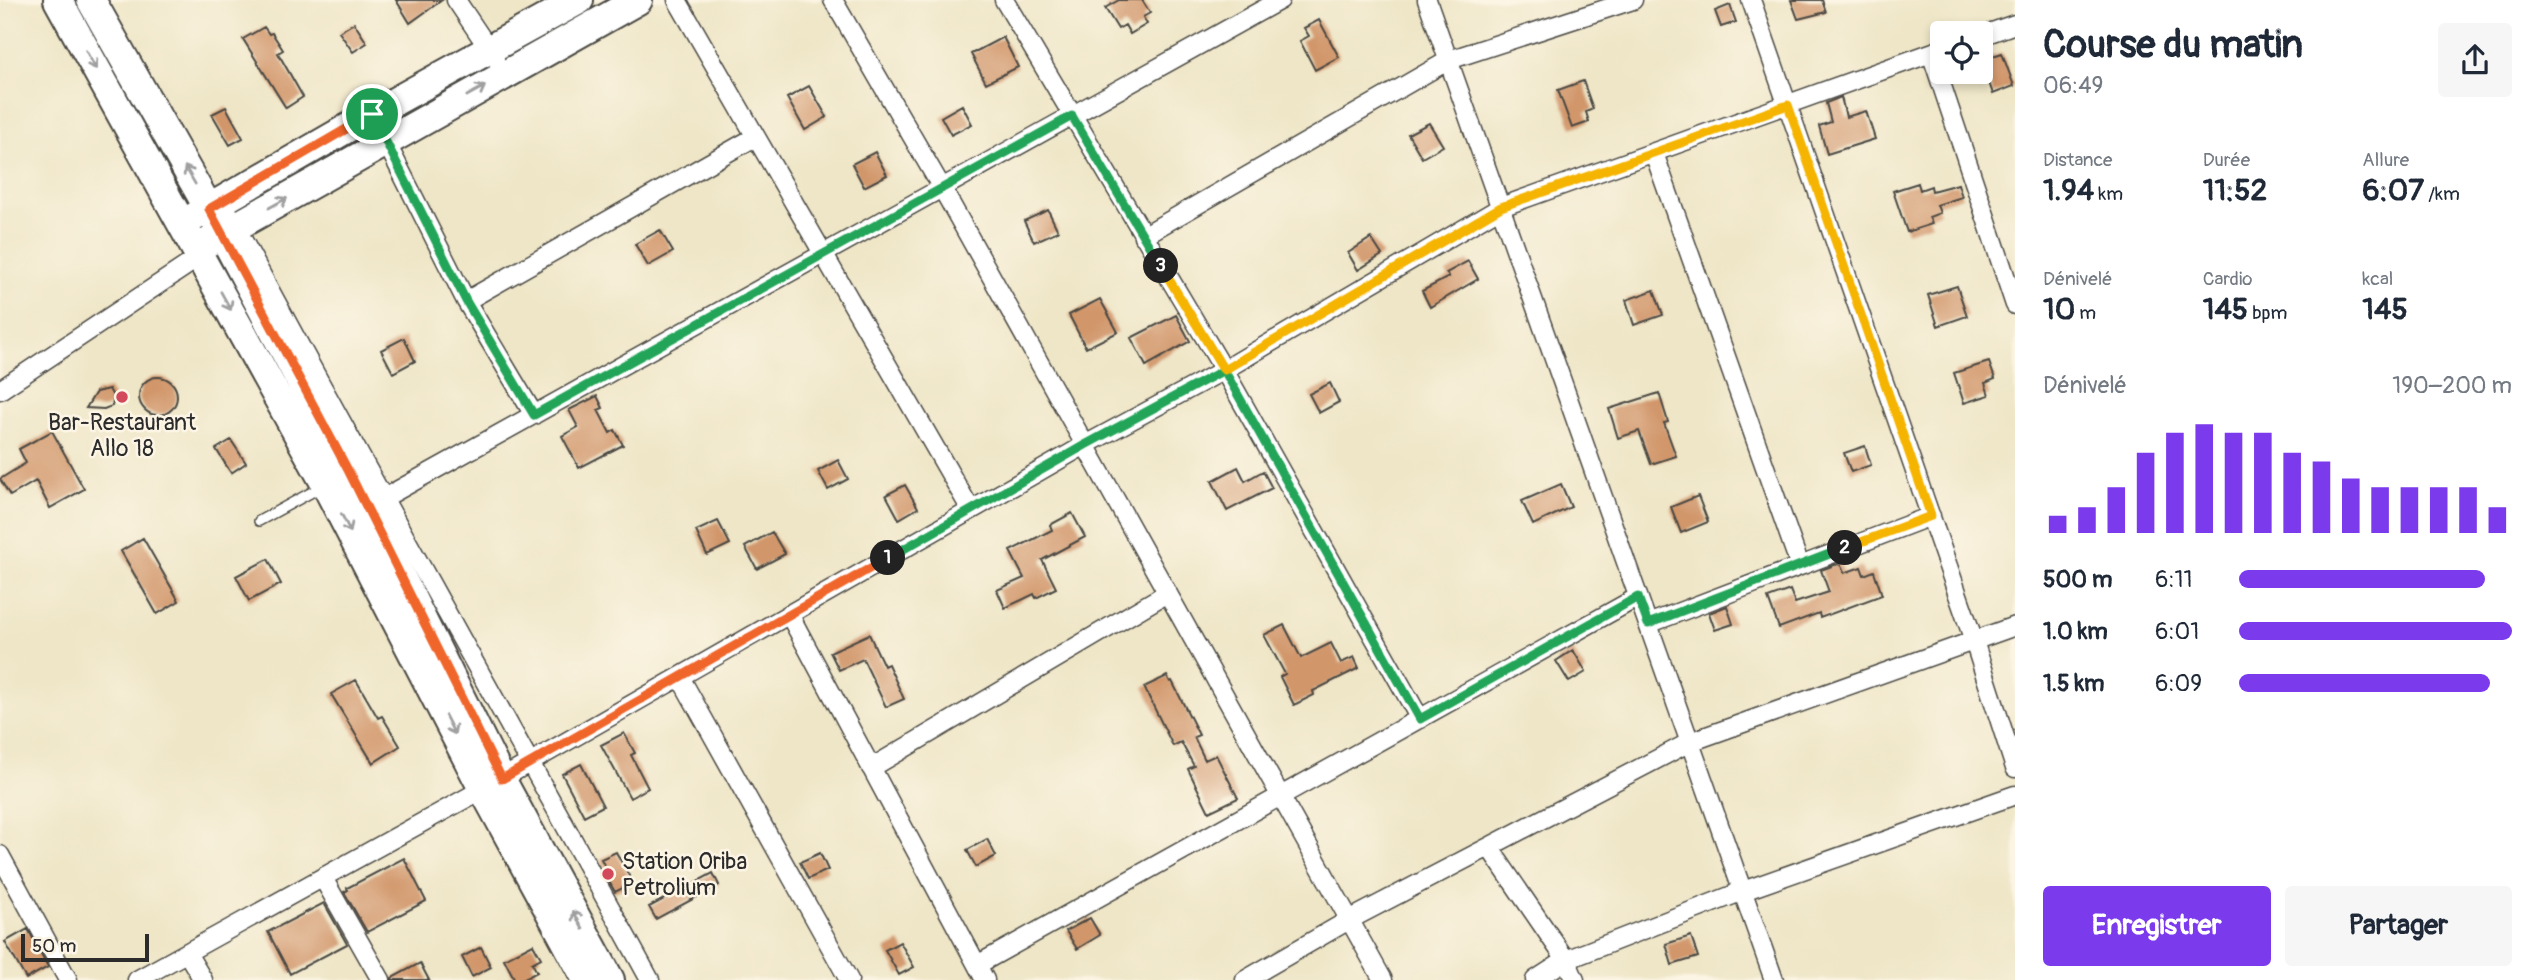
<!DOCTYPE html>
<html lang="fr">
<meta charset="utf-8">
<style>
body{margin:0;font-family:Pangolin,sans-serif;background:#f6f6f7;color:#1f2937;height:100vh;display:flex;flex-direction:column;font-size:26px;white-space:nowrap}
*{box-sizing:border-box;margin:0}
p{font-size:23px;color:#747a83}
.icon{flex:none;width:38px;height:38px;fill:none;stroke:currentColor;stroke-width:2;stroke-linecap:round;stroke-linejoin:round}
.map{position:relative;flex:1;overflow:hidden}
.sheet{display:flex;flex-direction:column;background:#fff;width:525px}
.sheet>*{flex:none}
.buttons{position:absolute;left:1930px;top:21px;display:grid;gap:14px}
.buttons a{display:grid;place-items:center;width:63px;height:63px;border-radius:7px;background:#fff;box-shadow:0 4px 10px #0003;font-size:35px}
.scale{position:absolute;left:21px;bottom:18px;width:128px;box-sizing:border-box;padding-left:7px;border:4px solid #2b2b2b;border-top:0;font-size:19px;line-height:24px;white-space:nowrap;color:#2b2b2b;-webkit-text-stroke:5px #fcf5e5;paint-order:stroke}
.pin{position:absolute;display:grid;place-items:center;width:60px;height:60px;color:#fff;margin:-30px;border:4px solid #fff;border-radius:50%;box-shadow:0 2px 7px #0007}
.km{position:absolute;width:35px;height:35px;margin:-18px;border-radius:50%;background:#222;color:#fff;font-size:19px;line-height:35px;text-align:center}
.round{display:grid;place-items:center;flex:none;width:74px;height:74px;border-radius:7px;background:#f6f6f7}
.headline{display:flex;align-items:center;justify-content:space-between;height:119px;padding:0 28px}
h1{font-size:38px;font-weight:700;line-height:52px}
.figures{display:grid;grid-template-columns:repeat(3,1fr);gap:10px;height:119px;padding:7px 28px}
.figures div{display:grid;align-content:center}
.figures b{font-size:30px;font-weight:700}
.figures small{font-size:19px;font-weight:400}
.figures p{font-size:19px}
.chart{height:196px;padding:14px 28px}
.chart p{display:flex;justify-content:space-between}
.chart svg{width:100%;height:126px;margin-top:7px;stroke:#7c3aed;stroke-width:6}
.button{display:flex;gap:14px;margin-top:auto;padding:14px 28px}
.button a{flex:1;height:80px;border-radius:7px;background:#7c3aed;color:#fff;font-size:28px;font-weight:700;line-height:80px;text-align:center}
.button a+a{background:#f6f6f7;color:#1f2937}
ul{padding:0 28px;list-style:none;font-size:23px}
li{display:grid;grid-template-columns:112px 84px 1fr;align-items:center;height:52px}
li i{height:18px;border-radius:9px;background:#7c3aed}
main{display:flex;flex:1;min-height:0}
.map>svg:first-child{display:block}
.building{fill:#d1966b}
.lines{fill:none;stroke-linecap:round;stroke-linejoin:round}
.lane-casing{stroke:#484742;stroke-width:12}
.street-casing{stroke:#484742;stroke-width:21}
.primary-casing{stroke:#484742;stroke-width:32}
.lane{stroke:#fff;stroke-width:9}
.street{stroke:#fff;stroke-width:18}
.primary{stroke:#fff;stroke-width:28}
.oneway{stroke:#a0a0a0}
.split-1-casing{stroke:#fff;stroke-width:14}
.split-2-casing{stroke:#fff;stroke-width:14}
.split-3-casing{stroke:#fff;stroke-width:14}
.split-4-casing{stroke:#fff;stroke-width:14}
.split-1{stroke:#f0652b;stroke-width:9}
.split-2{stroke:#22a559;stroke-width:9}
.split-3{stroke:#f5b400;stroke-width:9}
.split-4{stroke:#22a559;stroke-width:9}
.poi-dot{fill:#d1495b;stroke:#fcf5e5;stroke-width:2.5}
.labels{text-anchor:middle;stroke-width:5;stroke-linejoin:round;paint-order:stroke}
.poi-label{font-size:23px;fill:#2b2b2b;stroke:#fcf5e5}
</style>
<main>
<div class="map">
<svg width="2015" height="980" viewBox="0 0 2015 980">
<rect width="100%" height="100%" fill="#fcf5e5"/>
<filter id="ink" filterUnits="userSpaceOnUse"><feTurbulence type="fractalNoise" baseFrequency=".0143" numOctaves="2"/><feDisplacementMap in="SourceGraphic" scale="14" xChannelSelector="R" yChannelSelector="G"/><feConvolveMatrix kernelMatrix="1 2 1 2 8 2 1 2 1" color-interpolation-filters="sRGB"/></filter>
<filter id="wash" filterUnits="userSpaceOnUse"><feTurbulence type="fractalNoise" baseFrequency=".00686" numOctaves="4" result="noise"/><feDisplacementMap in="SourceGraphic" scale="28" xChannelSelector="R" yChannelSelector="G"/><feGaussianBlur stdDeviation="1.57" result="paint"/><feColorMatrix in="noise" values="0 0 0 0 0 0 0 0 0 0 0 0 0 0 0 0 0 1.4 0 .05"/><feComposite in="paint" operator="in"/></filter>
<g filter="url(#wash)">
<rect width="100%" height="100%" fill="#efe6c7"/>
<g id="blocks">
<path class="building" d="M396,0H442L410,23Z
M1119,0H1142L1150,13L1143,17L1147,24L1130,34L1125,25L1118,29L1105,8Z
M1791,0H1822L1826,12L1798,19Z
M1730,5L1736,22L1721,27L1715,11Z
M1319,20L1339,57L1315,70L1300,41L1309,36L1304,28Z
M354,23L367,43L353,52L339,32Z
M264,27L269,34L272,33L283,50L278,53L303,97L286,108L243,39Z
M1003,37L1018,67L986,83L971,54Z
M2002,53L2014,86L1993,94L1981,60Z
M1583,81L1593,109L1586,112L1589,122L1572,128L1558,90Z
M809,86L827,117L805,130L787,98Z
M1841,97L1846,117L1866,111L1875,139L1827,154L1819,126L1831,122L1826,103Z
M962,105L972,124L951,135L941,117Z
M226,107L243,138L230,145L212,114Z
M1429,123L1443,146L1422,158L1408,134Z
M875,152L887,175L864,187L852,164Z
M1918,183L1920,190L1931,186L1932,191L1958,184L1962,197L1937,205L1940,213L1929,217L1932,224L1907,232L1893,191Z
M1048,210L1058,231L1034,242L1024,221Z
M660,230L673,252L648,266L635,244Z
M1371,238L1382,255L1358,270L1348,253Z
M1468,261L1478,279L1430,307L1422,291L1449,277L1446,273Z
M1957,286L1967,316L1938,326L1928,295Z
M1654,290L1663,315L1634,325L1626,300Z
M1100,299L1118,332L1086,348L1069,315Z
M1176,315L1190,341L1146,366L1131,338Z
M404,338L415,361L393,373L381,350Z
M1989,362L1995,379L1985,383L1989,395L1964,403L1954,373Z
M139 396a19 19 0 1 1 38 0a19 19 0 1 1-38 0Z
M1330,383L1339,402L1319,413L1309,394Z
M109,389L114,398L112,406L104,409L86,408L96,392Z
M1659,393L1668,422L1664,423L1676,456L1651,464L1639,431L1618,438L1609,409Z
M597,396L603,408L598,410L610,433L615,430L623,445L579,468L562,436L578,427L569,410Z
M52,431L84,489L50,508L36,481L10,496L0,479L26,463L19,449Z
M231,440L246,463L231,473L216,449Z
M1865,446L1871,465L1851,472L1844,453Z
M838,460L848,479L828,490L818,471Z
M1238,467L1245,481L1263,471L1272,488L1227,511L1212,481Z
M1561,484L1571,507L1533,525L1522,501Z
M905,485L918,508L899,519L886,495Z
M1698,496L1708,522L1681,533L1671,507Z
M1072,513L1085,537L1042,560L1056,588L1036,598L1034,594L1005,608L997,590L1024,578L1010,551L1052,530L1050,525Z
M718,521L730,544L707,555L696,531Z
M772,532L785,554L757,569L745,547Z
M143,538L179,601L157,614L121,551Z
M268,559L281,584L249,601L236,576Z
M1840,563L1844,573L1861,567L1864,575L1874,571L1882,595L1820,618L1819,613L1779,628L1768,598L1790,590L1795,603L1829,592L1821,570Z
M1727,606L1733,624L1715,630L1709,613Z
M1284,625L1301,658L1331,643L1341,663L1354,657L1359,668L1313,691L1314,695L1294,705L1280,677L1285,674L1264,635Z
M869,634L884,666L888,664L904,699L886,707L863,659L839,670L830,652Z
M1573,650L1586,672L1569,682L1556,661Z
M1167,676L1170,682L1172,681L1199,735L1194,737L1205,760L1216,755L1238,798L1209,812L1188,769L1194,766L1181,742L1173,746L1144,687Z
M356,680L378,718L382,716L400,746L373,763L331,694Z
M624,733L635,753L631,755L648,788L630,798L601,745Z
M581,764L603,806L584,816L562,774Z
M987,839L996,856L976,867L967,850Z
M616,852L633,883L615,892L607,878L610,876L601,859Z
M820,853L828,870L808,879L800,862Z
M404,858L426,901L367,932L344,892L348,890L347,888Z
M713,873L719,885L656,919L649,907Z
M324,903L347,944L290,974L268,932Z
M1090,918L1100,935L1077,949L1066,931Z
M28,929L48,967L26,979L5,942Z
M1691,936L1698,957L1672,965L1666,944Z
M900,942L914,967L899,975L885,950Z
M533,944L541,958L532,963L537,972L522,980H515L504,959Z
M481,947L491,967L472,977L462,957Z
M420,963L429,980H392V978Z"/>
</g>
</g>
<g filter="url(#ink)">
<use href="#blocks" fill-opacity="0" stroke="#484742" stroke-width="2"/>
<g class="lines">
<g class="lane-casing">
<path id="lane" d="M259,521L323,486"/>
</g>
<g class="street-casing">
<path id="street" d="M456,0L495,58
M677,0L971,510
M833,0L942,188L1383,980
M1004,0L1224,370L1420,719
M1427,0L1774,980
M1751,0L1974,641L2015,768
M1981,36L2015,24
M1931,53L2015,305
M372,114L466,301L534,415
M1654,153L1800,566
M222,201C361,463 508,720 650,980
M1143,236L1449,60L1633,0
M466,301L755,137
M0,390L201,256
M382,499L1280,0
M789,614L985,980
M1648,624L1931,516
M680,677L849,980
M871,768L1167,593
M1489,847L1566,960L1575,980
M0,855L68,980
M323,878L381,980
M187,953L203,980
M977,965L1638,597
M137,980L501,779L1085,445L1224,370L1501,207L1942,49
M1245,980L1349,920L1690,742L2015,626
M1535,980L1566,960L1743,891L2015,795"/>
</g>
<g class="primary-casing">
<path id="primary" d="M58,0L326,485L483,789L587,980
M91,0L209,209L349,472L501,779L610,980
M194,217L372,114L579,0
M205,244L638,0"/>
</g>
<use href="#lane" class="lane"/>
<use href="#street" class="street"/>
<use href="#primary" class="primary"/>
</g>
<defs><path id="oneway-shaft" d="M-6 0H5M1.5-3L5.5 0L1.5 3" fill="none" stroke-width="1.6" stroke-linecap="round" stroke-linejoin="round" transform="scale(1.75)"/></defs>
<g class="oneway">
<use href="#oneway-shaft" transform="translate(91 60) rotate(61)"/>
<use href="#oneway-shaft" transform="translate(476 91) rotate(-29)"/>
<use href="#oneway-shaft" transform="translate(190 175) rotate(-120)"/>
<use href="#oneway-shaft" transform="translate(278 203) rotate(-29)"/>
<use href="#oneway-shaft" transform="translate(226 301) rotate(61)"/>
<use href="#oneway-shaft" transform="translate(346 523) rotate(63)"/>
<use href="#oneway-shaft" transform="translate(450 725) rotate(63)"/>
<use href="#oneway-shaft" transform="translate(578 920) rotate(-118)"/>
</g>
</g>
<g class="lines" filter="url(#ink)">
<g class="split-1-casing">
<path id="split-1" d="M372,114L209,209L349,472L502,779L888,558"/>
</g>
<g class="split-2-casing">
<path id="split-2" d="M888,558L1085,445L1224,370L1420,719L1638,597L1648,624L1845,548"/>
</g>
<g class="split-3-casing">
<path id="split-3" d="M1161,266L1224,370L1501,207L1788,105L1931,516L1845,548"/>
</g>
<g class="split-4-casing">
<path id="split-4" d="M372,114L466,301L534,415L1072,116L1161,266"/>
</g>
<use href="#split-1" class="split-1"/>
<use href="#split-2" class="split-2"/>
<use href="#split-3" class="split-3"/>
<use href="#split-4" class="split-4"/>
</g>
<g class="poi-dot">
<circle cx="122" cy="397" r="7"/>
<circle cx="608" cy="874" r="7"/>
</g>
<g class="labels">
<g class="poi-label">
<text x="122" y="430">Bar-Restaurant<tspan x="122" dy="26">Allo 18</tspan></text>
<text x="622" y="869" text-anchor="start">Station Oriba<tspan x="622" dy="26">Petrolium</tspan></text>
</g>
</g>
</svg>
<div class="buttons">
<a><svg class="icon" aria-label="locate" viewBox="0 0 24 24"><circle cx="12" cy="12" r="6"/><path d="M12 2v4M12 18v4M2 12h4M18 12h4"/></svg></a>
</div>
<div class="scale">50 m</div>
<div class="pin" style="left:372px;top:114px;background:#1e9e55"><svg class="icon" aria-label="arrive" viewBox="0 0 24 24"><path d="M6 21V4h12l-3 4 3 4H6"/></svg></div>
<b class="km" style="left:888px;top:558px">1</b>
<b class="km" style="left:1845px;top:548px">2</b>
<b class="km" style="left:1161px;top:266px">3</b>
</div>
<section class="sheet">
<div class="headline"><div><h1>Course du matin</h1><p>06:49</p></div><a class="round"><svg class="icon" aria-label="share" viewBox="0 0 24 24"><path d="M12 15V3M7 8l5-5 5 5M5 13v7h14v-7"/></svg></a></div>
<div class="figures">
<div><p>Distance</p><b>1.94<small> km</small></b></div>
<div><p>Durée</p><b>11:52</b></div>
<div><p>Allure</p><b>6:07<small> /km</small></b></div>
</div>
<div class="figures">
<div><p>Dénivelé</p><b>10<small> m</small></b></div>
<div><p>Cardio</p><b>145<small> bpm</small></b></div>
<div><p>kcal</p><b>145</b></div>
</div>
<div class="chart"><p><span>Dénivelé</span>190–200 m</p>
<svg viewBox="0 0 160 44" preserveAspectRatio="none"><path d="M5 44V38M15 44V35M25 44V28M35 44V16M45 44V9M55 44V6M65 44V9M75 44V9M85 44V16M95 44V19M105 44V25M115 44V28M125 44V28M135 44V28M145 44V28M155 44V35"/></svg>
</div>
<ul>
<li><b>500 m</b>6:11<i style="width:90%"></i></li>
<li><b>1.0 km</b>6:01<i style="width:100%"></i></li>
<li><b>1.5 km</b>6:09<i style="width:92%"></i></li>
</ul>
<div class="button"><a>Enregistrer</a><a>Partager</a></div>
</section>
</main>
